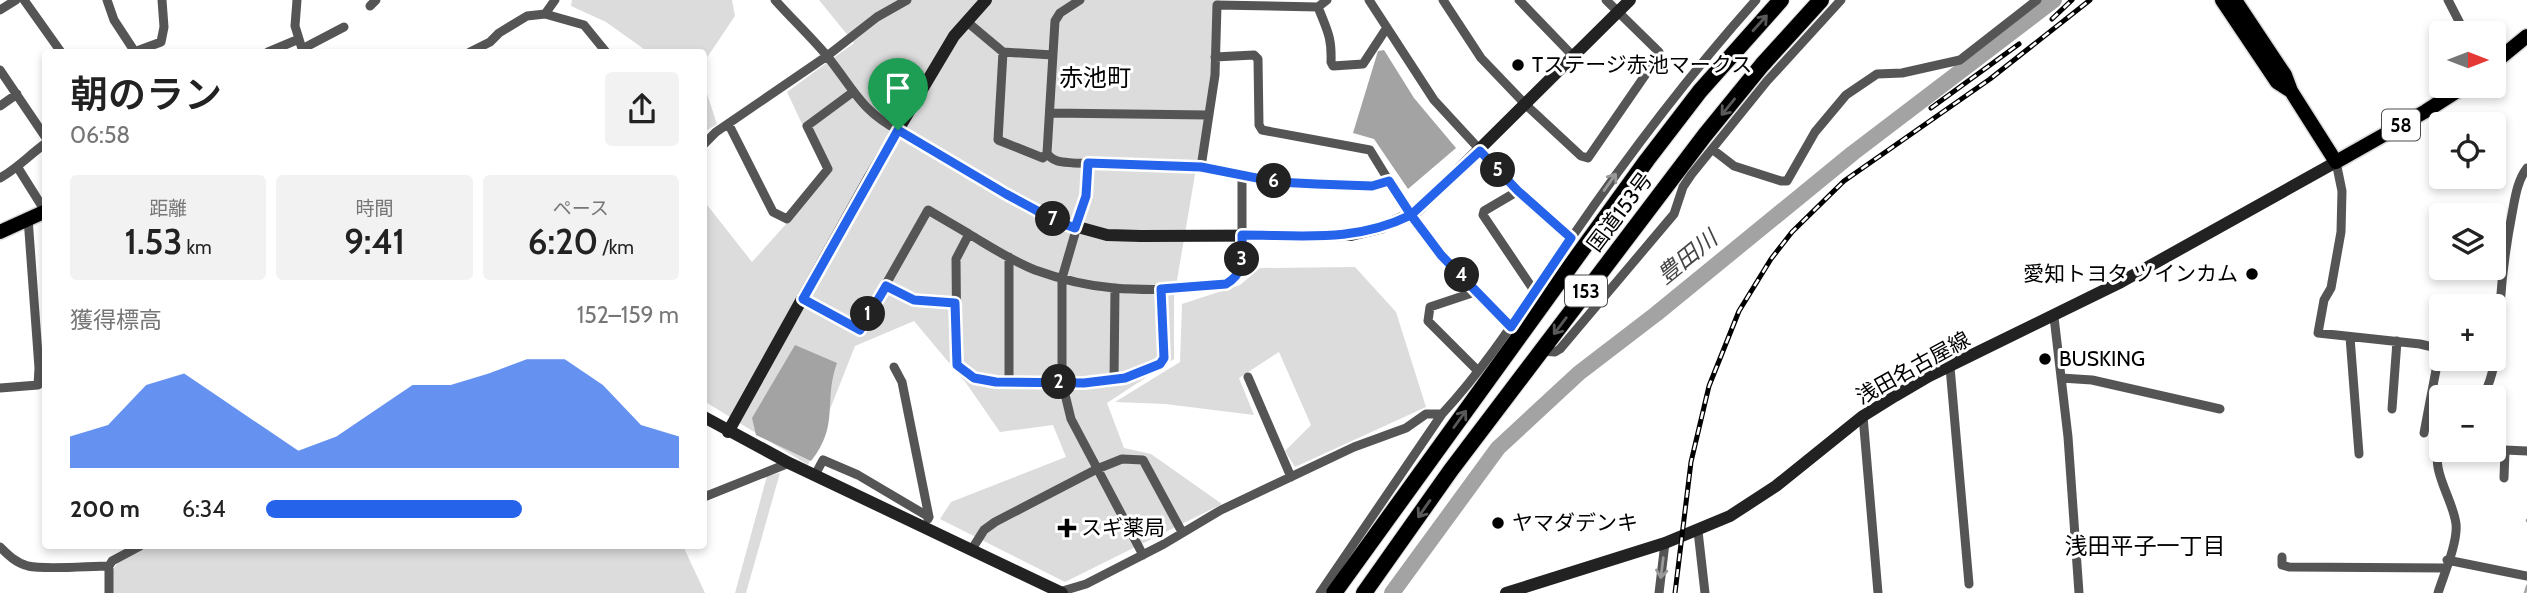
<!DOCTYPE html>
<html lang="ja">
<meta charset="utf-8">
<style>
body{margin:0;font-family:Cabin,"Noto Sans JP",sans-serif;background:#f2f2f2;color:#222;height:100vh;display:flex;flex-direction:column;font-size:26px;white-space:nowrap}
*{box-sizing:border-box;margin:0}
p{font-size:23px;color:#767676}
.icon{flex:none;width:38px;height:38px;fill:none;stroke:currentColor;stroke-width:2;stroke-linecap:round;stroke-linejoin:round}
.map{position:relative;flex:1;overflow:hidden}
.panel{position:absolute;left:42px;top:49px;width:665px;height:500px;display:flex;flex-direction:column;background:#fff;border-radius:7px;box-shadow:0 4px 10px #0003}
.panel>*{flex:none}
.needle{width:46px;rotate:90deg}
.controls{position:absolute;left:2429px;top:21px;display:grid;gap:14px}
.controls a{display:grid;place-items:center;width:77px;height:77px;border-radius:7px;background:#fff;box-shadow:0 4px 10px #0003;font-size:35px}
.pin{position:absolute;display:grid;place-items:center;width:60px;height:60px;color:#fff;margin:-72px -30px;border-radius:50% 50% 50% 0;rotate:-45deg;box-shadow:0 0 7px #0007}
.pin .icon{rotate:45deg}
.km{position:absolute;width:35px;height:35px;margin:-18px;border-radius:50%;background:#222;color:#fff;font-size:19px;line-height:35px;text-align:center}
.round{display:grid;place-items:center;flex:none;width:74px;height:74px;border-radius:7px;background:#f2f2f2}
.headline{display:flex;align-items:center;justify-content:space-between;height:119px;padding:0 28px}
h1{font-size:38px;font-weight:600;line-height:52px}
.figures{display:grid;grid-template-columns:repeat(3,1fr);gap:10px;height:119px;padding:7px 28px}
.figures div{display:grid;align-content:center;border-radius:7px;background:#f2f2f2;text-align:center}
.figures b{font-size:35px;font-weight:600}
.figures small{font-size:19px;font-weight:400}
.figures p{font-size:19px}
.chart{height:196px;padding:14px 28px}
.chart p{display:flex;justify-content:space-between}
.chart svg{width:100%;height:126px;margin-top:7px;fill:#2563eb;opacity:.7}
ul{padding:0 28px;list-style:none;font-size:23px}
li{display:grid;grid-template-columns:112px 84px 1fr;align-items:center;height:52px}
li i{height:18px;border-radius:9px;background:#2563eb}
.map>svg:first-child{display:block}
.green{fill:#dcdcdc}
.water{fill:#a3a3a3}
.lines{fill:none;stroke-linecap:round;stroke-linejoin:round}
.stream{stroke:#a3a3a3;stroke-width:2.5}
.river{stroke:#a3a3a3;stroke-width:16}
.primary-casing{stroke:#dbdbdb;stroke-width:17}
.highway-casing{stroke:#dbdbdb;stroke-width:18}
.street{stroke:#555;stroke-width:9}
.secondary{stroke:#222;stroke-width:12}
.primary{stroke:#000;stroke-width:14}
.highway{stroke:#000;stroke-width:16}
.rail-casing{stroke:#000;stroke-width:5}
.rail{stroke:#fff;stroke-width:2.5;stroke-dasharray:8;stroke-linecap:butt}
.oneway{stroke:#595959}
.oneway2{stroke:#999}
.route-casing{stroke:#fff;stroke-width:14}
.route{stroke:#2563eb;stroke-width:9}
.poi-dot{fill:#000;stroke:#fff;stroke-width:2.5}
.labels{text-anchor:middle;stroke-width:6;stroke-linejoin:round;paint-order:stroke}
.shield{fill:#fff;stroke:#4c4c4c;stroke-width:2}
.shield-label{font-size:19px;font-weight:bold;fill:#000}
.poi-label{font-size:21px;fill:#000;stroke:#fff;text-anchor:start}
.street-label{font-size:21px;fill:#000;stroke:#fff}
.water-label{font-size:23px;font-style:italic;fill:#444;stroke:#fff}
.neighbourhood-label{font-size:23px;fill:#000;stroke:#fff}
.quarter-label{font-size:24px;fill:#000;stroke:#fff}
</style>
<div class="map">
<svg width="2527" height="593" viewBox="0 0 2527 593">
<rect width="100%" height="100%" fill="#fff"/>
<path class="green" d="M572,0H732L735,16L704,62V52H648L606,22L571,6Z
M819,0H1220L1215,57L1174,298V359L1107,403L1124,448L1151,454L1222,504L1065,582L940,519L951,502L1066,457L1053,425L1000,432L966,383L914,321L855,346L808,465L704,401V201L752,262L787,223L825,173L787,92L854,43Z
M704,85L717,124L704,132Z
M1355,267L1396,312L1426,407L1295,467L1285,451L1311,425L1279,352L1239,378L1254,415L1165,404L1115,402L1180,362L1182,304L1240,285L1260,268Z
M780,473L746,593H735L767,476Z
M149,546H683L705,593H113C113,588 111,580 112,575C114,559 135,550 149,546Z"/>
<path class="water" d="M1384,50L1414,98L1456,148L1408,189L1374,139L1353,133L1378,51Z
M795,345L837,363C823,401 840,425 811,461L756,435L752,418Z"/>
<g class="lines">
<path class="stream" d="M2527,520V521
M2525,593L2527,586"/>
<path class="river" d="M1392,593L1498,448L1579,373L1656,314L1853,153L2054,0"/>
<g class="primary-casing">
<path id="primary" d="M2222,0L2277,82L2291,91
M2235,0L2285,75L2291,91L2336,162L2426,111L2465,86
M2494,63L2527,36
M0,232L46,211"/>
</g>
<g class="highway-casing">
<path id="highway" d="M1334,593L1647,160L1700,91L1781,0
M1364,593L1451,470L1705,135L1762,65L1821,0"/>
</g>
<path class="street" d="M24,0L61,52
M107,0L114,20L135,52
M297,0L295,26L303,52
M775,0C792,19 811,37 827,56C853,88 860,110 898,130
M1080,0L1060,13L1055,21L1047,153C1053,163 1064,162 1074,163L1201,167L1215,75L1217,5L1318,7L1327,0
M1369,0L1434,100L1518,191L1571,238
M1443,0L1481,58L1525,104L1581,156L1588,158L1657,58L1659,52L1606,0
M1519,0L1573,56
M2448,0L2465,33
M370,6L376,0
M1318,7C1327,30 1332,37 1331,62L1333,66L1363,64L1386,29
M0,10L16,0
M545,14L584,25L606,52
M966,21L1003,52L1053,55
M302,49L344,27
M134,52L161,42L164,27L162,0
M268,52L299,39
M470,52L490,42L499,33L527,16L545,14L555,0
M1003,52L998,140L1043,158L1047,153
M1215,57L1254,55L1258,59L1259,125L1262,130L1370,150L1389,181L1441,255L1511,327
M0,70L46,138
M0,106L17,94
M1050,113L1208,115
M729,125L773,212L787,219L828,169L807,126L853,92
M704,144L716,132L827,56L877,17L907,0
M1712,149L1734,166L1781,181H1787L1815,132L1846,95L1877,74L1902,73L1960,60L2037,0
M2336,162L2342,191L2341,232L2331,288L2324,300L2318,333L2420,344L2441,349
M1088,163L1086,196L1062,278V382L1071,419L1143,555
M18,168L45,211
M1242,175C1272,181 1363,194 1389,181
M0,178C18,168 29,155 46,143
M1518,191L1484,211L1483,215L1535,292
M1009,257V383
M886,286L914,300L955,302
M1161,289L1164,358C1155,370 1131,378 1116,380C1092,385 995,387 974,378C968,376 962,369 957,365L956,259L969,234C991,247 1012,261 1035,270C1060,279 1088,286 1114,288C1137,290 1207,291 1227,283C1236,279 1241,271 1242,262V175L1201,167
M803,299L860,330L928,210L969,234
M2054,317L2068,437L2079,593
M2350,337L2359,454
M1541,351L1555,352L1560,349L1674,214L1683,187L1691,175L1767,81L1841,0
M2473,359L2494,365
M894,367L902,382L929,517
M1950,367L1969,584
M1477,370L1428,321L1430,307L1478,291
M1248,377L1291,477
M2061,378L2092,380L2220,409
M1114,381L1115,288
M0,388L38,385L39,368L28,218
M2483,397C2498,367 2497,339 2500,306C2502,275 2506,245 2512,214C2515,198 2517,181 2527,168
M2392,409L2397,341
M1863,416L1878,593
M2424,433L2440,349
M815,475L823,460L858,475L929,517L928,519
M2504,478L2505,450L2527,451
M704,497L789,463
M1698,531L1705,593
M0,547C8,555 16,563 28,566C46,570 89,566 109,566L112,561L140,546
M972,549L984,530L995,522L1097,469L1122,459L1143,460L1182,532
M2282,557V565L2289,567L2445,568
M2447,560L2527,576
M109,566V593
M1059,592L1086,584L1164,544L1221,510L1354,447L1406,428L1426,414H1442C1492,360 1530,297 1572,237C1629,154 1689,75 1756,0
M1320,593L1442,414
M1659,593L1665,543
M2438,593C2444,574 2458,542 2456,524C2453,498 2428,468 2441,444"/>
<path class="secondary" d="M898,130L1006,194L1056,221L1107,235L1141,236L1351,235L1380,228L1417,211L1630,0
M704,417L789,463L1062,593
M728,432L870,177L954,36L986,0
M1506,593L1665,543L1730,516L1776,486L1863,416L1895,396L1929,376L2121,282L2336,162"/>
<use href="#primary" class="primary"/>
<use href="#highway" class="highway"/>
<g class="rail-casing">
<path id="rail" d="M2052,19L2072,0
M1931,108L2019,44
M1675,593L1691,462L1709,386L1739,311L1771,259L1792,232L1844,181L1990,79L2090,0"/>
</g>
<use href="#rail" class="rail"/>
</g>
<defs><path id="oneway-shaft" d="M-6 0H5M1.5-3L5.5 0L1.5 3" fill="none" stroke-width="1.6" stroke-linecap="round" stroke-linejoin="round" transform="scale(1.75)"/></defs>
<g class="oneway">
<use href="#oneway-shaft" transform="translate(1760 23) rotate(-48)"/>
<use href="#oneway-shaft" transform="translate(1728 107) rotate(129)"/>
<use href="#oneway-shaft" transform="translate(1560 326) rotate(127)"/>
<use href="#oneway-shaft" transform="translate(1460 419) rotate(-54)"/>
<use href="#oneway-shaft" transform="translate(1424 509) rotate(125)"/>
</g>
<g class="oneway2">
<use href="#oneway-shaft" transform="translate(1610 182) rotate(-55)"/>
<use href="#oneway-shaft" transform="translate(1662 568) rotate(97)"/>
</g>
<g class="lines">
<g class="route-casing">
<path id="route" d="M898,130L803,299L860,330L886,286L914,300L955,303L957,365L974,378L996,382L1084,383L1125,378L1160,364L1164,358L1161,289L1226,284C1246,272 1242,256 1242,235C1303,235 1354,243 1411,215L1441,255L1511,327L1571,238L1518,191L1480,151L1411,215L1389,181L1372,186L1316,184L1277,182L1201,167L1088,163L1086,196L1075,228L1056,221L1006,194L898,130"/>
</g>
<use href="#route" class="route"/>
</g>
<g class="poi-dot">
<circle cx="1518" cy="65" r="7"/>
<circle cx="2252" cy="274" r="7"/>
<circle cx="2045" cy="359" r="7"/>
<circle cx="1498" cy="523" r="7"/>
<path d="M1063.5 517.5h7v7h7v7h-7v7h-7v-7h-7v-7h7z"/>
</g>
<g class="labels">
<g class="shield">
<rect x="2382" y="109.5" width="38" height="31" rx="5"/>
<rect x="1565" y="275.5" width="42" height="31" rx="5"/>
</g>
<g class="shield-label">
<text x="2401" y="132">58</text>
<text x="1586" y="298">153</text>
</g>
<g class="poi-label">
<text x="1532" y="72">Tステージ赤池マークス</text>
<text x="2238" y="281" text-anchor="end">愛知トヨタ ツインカム</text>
<text x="2059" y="366">BUSKING</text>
<text x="1512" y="530">ヤマダデンキ</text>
<text x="1081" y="535">スギ薬局</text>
</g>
<g class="street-label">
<text transform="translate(1620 212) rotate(-53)" y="7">国道153号</text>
<text transform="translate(1913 368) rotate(-29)" y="7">浅田名古屋線</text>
</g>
<g class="water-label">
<text transform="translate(1687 257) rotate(-39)" y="8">豊田川</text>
</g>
<g class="neighbourhood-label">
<text x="2145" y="554">浅田平子一丁目</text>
</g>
<g class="quarter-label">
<text x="1095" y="86">赤池町</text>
</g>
</g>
</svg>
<div class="controls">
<a><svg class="needle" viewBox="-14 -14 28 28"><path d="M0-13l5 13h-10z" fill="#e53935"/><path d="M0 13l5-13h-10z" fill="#767676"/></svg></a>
<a><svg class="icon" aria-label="locate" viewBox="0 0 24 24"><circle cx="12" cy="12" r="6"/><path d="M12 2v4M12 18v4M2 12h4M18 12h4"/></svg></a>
<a><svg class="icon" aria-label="layers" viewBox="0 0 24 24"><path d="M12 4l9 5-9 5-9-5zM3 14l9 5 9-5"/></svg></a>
<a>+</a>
<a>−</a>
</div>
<div class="pin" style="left:898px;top:130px;background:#1e9e55"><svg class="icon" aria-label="arrive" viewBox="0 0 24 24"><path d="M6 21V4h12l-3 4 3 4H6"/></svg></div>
<b class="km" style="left:868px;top:314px">1</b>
<b class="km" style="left:1059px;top:382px">2</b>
<b class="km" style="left:1242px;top:259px">3</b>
<b class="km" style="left:1462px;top:275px">4</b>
<b class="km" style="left:1498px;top:170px">5</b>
<b class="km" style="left:1274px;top:181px">6</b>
<b class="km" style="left:1053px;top:219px">7</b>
<section class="panel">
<div class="headline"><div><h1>朝のラン</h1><p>06:58</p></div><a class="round"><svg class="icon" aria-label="share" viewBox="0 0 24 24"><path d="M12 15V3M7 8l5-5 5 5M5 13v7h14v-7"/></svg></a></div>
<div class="figures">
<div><p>距離</p><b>1.53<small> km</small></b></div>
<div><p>時間</p><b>9:41</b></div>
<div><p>ペース</p><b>6:20<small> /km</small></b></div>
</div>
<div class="chart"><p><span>獲得標高</span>152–159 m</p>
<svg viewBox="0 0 160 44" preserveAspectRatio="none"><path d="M0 44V33L10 29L20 15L30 11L40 20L50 29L60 38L70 33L80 24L90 15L100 15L110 11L120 6L130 6L140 15L150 29L160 33V44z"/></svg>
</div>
<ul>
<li><b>200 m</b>6:34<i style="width:62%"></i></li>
</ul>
</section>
</div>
